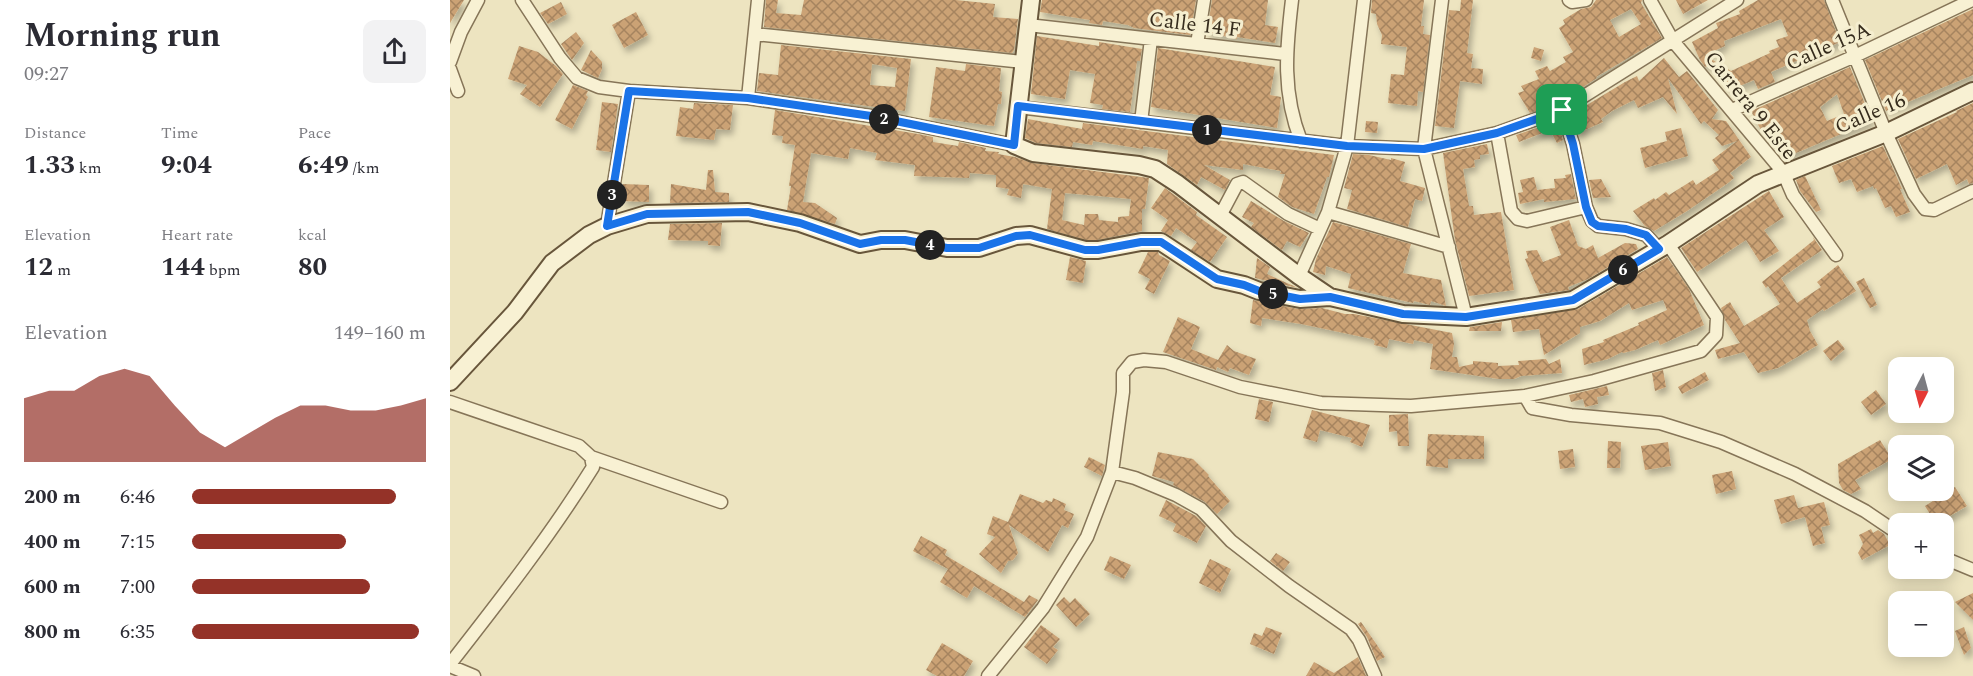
<!DOCTYPE html>
<meta charset="utf-8">
<style>
body{margin:0;font-family:Spectral,serif;background:#f2f2f3;color:#2b2b33;height:100vh;display:flex;flex-direction:column;font-size:22px;white-space:nowrap}
*{box-sizing:border-box;margin:0}
p{font-size:20px;color:#7c7c81}
.icon{flex:none;width:33px;height:33px;fill:none;stroke:currentColor;stroke-width:2;stroke-linecap:round;stroke-linejoin:round}
.map{position:relative;flex:1;overflow:hidden}
.drawer{display:flex;flex-direction:column;background:#fff;width:450px}
.drawer>*{flex:none}
.needle{width:39px;rotate:186deg}
.fabs{position:absolute;left:1438px;top:357px;display:grid;gap:12px}
.fabs a{display:grid;place-items:center;width:66px;height:66px;border-radius:12px;background:#fff;box-shadow:0 3px 15px #0003;font-size:30px}
.pin{position:absolute;display:grid;place-items:center;width:51px;height:51px;color:#fff;margin:-26px;border-radius:12px;box-shadow:0 3px 9px #0006}
.km{position:absolute;width:30px;height:30px;margin:-15px;border-radius:50%;background:#222;color:#fff;font-size:16px;line-height:30px;text-align:center}
.round{display:grid;place-items:center;flex:none;width:63px;height:63px;border-radius:12px;background:#f2f2f3}
.headline{display:flex;align-items:center;justify-content:space-between;height:102px;padding:0 24px}
h1{font-size:33px;font-weight:700;line-height:45px}
.stats{display:grid;grid-template-columns:repeat(3,1fr);gap:9px;height:102px;padding:6px 24px}
.stats div{display:grid;align-content:center}
.stats b{font-size:26px;font-weight:700}
.stats small{font-size:16px;font-weight:400}
.stats p{font-size:16px}
.chart{height:168px;padding:12px 24px}
.chart p{display:flex;justify-content:space-between}
.chart svg{width:100%;height:108px;margin-top:6px;fill:#943228;opacity:.7}
ul{padding:0 24px;list-style:none;font-size:20px}
li{display:grid;grid-template-columns:96px 72px 1fr;align-items:center;height:45px}
li i{height:15px;border-radius:8px;background:#943228}
main{display:flex;flex:1;min-height:0}
.map>svg:first-child{display:block}
.building{fill:url(#building-cross-hatch);fill-rule:evenodd;filter:url(#shadow)}
.lines{fill:none;stroke-linecap:round;stroke-linejoin:round}
.street-casing{stroke:#867558;stroke-width:15}
.secondary-casing{stroke:#68563b;stroke-width:20}
.street{stroke:#f8f1d3;stroke-width:12}
.secondary{stroke:#f8f1d3;stroke-width:16}
.route-casing{stroke:#fff;stroke-width:12}
.route{stroke:#1a73e8;stroke-width:8}
.labels{text-anchor:middle;stroke-width:6;stroke-linejoin:round;paint-order:stroke}
.street-label{font-size:21px;fill:#352b1c;stroke:#f5eecf}
</style>
<main>
<section class="drawer">
<div class="headline"><div><h1>Morning run</h1><p>09:27</p></div><a class="round"><svg class="icon" aria-label="share" viewBox="0 0 24 24"><path d="M12 15V3M7 8l5-5 5 5M5 13v7h14v-7"/></svg></a></div>
<div class="stats">
<div><p>Distance</p><b>1.33<small> km</small></b></div>
<div><p>Time</p><b>9:04</b></div>
<div><p>Pace</p><b>6:49<small> /km</small></b></div>
</div>
<div class="stats">
<div><p>Elevation</p><b>12<small> m</small></b></div>
<div><p>Heart rate</p><b>144<small> bpm</small></b></div>
<div><p>kcal</p><b>80</b></div>
</div>
<div class="chart"><p><span>Elevation</span>149–160 m</p>
<svg viewBox="0 0 160 44" preserveAspectRatio="none"><path d="M0 44V18L10 15L20 15L30 9L40 6L50 9L60 21L70 32L80 38L90 32L100 26L110 21L120 21L130 23L140 23L150 21L160 18V44z"/></svg>
</div>
<ul>
<li><b>200 m</b>6:46<i style="width:87%"></i></li>
<li><b>400 m</b>7:15<i style="width:66%"></i></li>
<li><b>600 m</b>7:00<i style="width:76%"></i></li>
<li><b>800 m</b>6:35<i style="width:97%"></i></li>
</ul>
</section>
<div class="map">
<svg width="1523" height="676" viewBox="0 0 1523 676">
<defs>
<pattern id="building-cross-hatch" width="8" height="8" patternUnits="userSpaceOnUse" patternTransform="scale(1.5)"><rect width="8" height="8" fill="#cba275"/><path d="M0 0l8 8M0 8l8-8" fill="none" stroke="#a6845f"/></pattern>
<filter id="shadow"><feDropShadow dx="3" dy="5" stdDeviation="3" flood-color="#0004"/></filter>
</defs>
<rect width="100%" height="100%" fill="#ede4c0"/>
<path class="building" d="M0,0H14L0,23Z
M316,0H328L326,13L351,15L354,0H506L545,4L543,17L568,19L564,50L562,53L314,27Z
M592,0H746L740,35L684,28L678,25L653,21L652,25L639,23L640,20L590,12Z
M762,0H818L815,25L828,27L825,43L787,37V39L757,32Z
M922,0H974L971,26H974L973,34L980,35L973,92L968,91L967,106L938,103L941,74L954,75L957,47L931,44L932,35L927,24L926,14L921,13Z
M1011,0H1023L1017,53L1023,54L1021,68L1033,69L1032,84L1010,81L1004,128L985,126L999,10L1010,11Z
M1146,0H1192L1191,3L1212,38L1146,77L1147,78L1108,103L1080,113L1068,93L1074,91L1071,86L1089,79L1085,71L1097,66L1100,71L1116,62L1113,57L1123,52L1109,28L1115,24L1113,20L1131,9L1141,7ZM1181,9L1191,24L1169,37L1160,20Z
M1226,0H1258L1233,14Z
M1308,0H1374L1390,42L1321,72L1325,82L1308,89L1304,80L1280,90L1270,64L1281,71L1320,53L1319,51L1329,47L1326,40L1338,36L1331,19L1274,41L1275,46L1255,55L1266,62L1255,67L1250,60L1242,42L1268,28L1266,23L1290,14L1289,11Z
M111,2L117,14L98,24L90,13Z
M1523,9V75L1436,111L1415,60Z
M186,12L198,35L174,48L162,25Z
M126,32L134,43L122,60L111,44Z
M587,36L649,46V42L692,49L690,61H687L680,112L652,109L653,105L640,103L645,74L620,70L615,99L581,94Z
M331,45L461,59L455,111L307,91L309,73L328,75ZM422,64L447,68L445,87L420,85Z
M69,46L88,52L106,66L113,74L90,107L70,94L77,85L58,79Z
M1084,47L1094,50L1091,61L1081,58Z
M708,48L825,67L820,95L831,97L827,128L701,107Z
M141,50L152,62V69L148,78L131,70Z
M1214,58L1229,77L1237,71L1268,110L1262,119L1276,121L1301,157L1280,173L1284,178L1278,183L1237,211L1204,231L1195,226L1183,211L1204,198L1205,200L1216,192L1219,195L1243,180L1246,185L1269,170L1262,160L1287,141L1272,146L1265,138L1269,135L1254,121L1251,124L1218,78L1227,114L1213,97L1188,108L1184,100L1162,111L1151,119L1153,122L1128,133L1122,114L1175,82L1187,76L1189,81Z
M516,64L551,68L549,91L552,92L551,104H548L544,126L479,117L486,67L515,71Z
M1400,67L1422,121L1334,158L1320,130L1313,134L1301,111ZM1387,94L1394,114L1377,121L1370,107Z
M123,85L138,91L136,95L138,97L122,129L105,120Z
M152,102L168,104L161,152L146,150Z
M244,103L283,105L280,130L266,129L264,140L226,136L230,107L243,109Z
M1523,103V183L1519,184L1517,179L1506,185L1497,164L1466,179L1448,139L1507,112L1506,111Z
M325,110L468,134L483,137V142L508,146L509,142L536,148L535,151L549,152L548,154L565,157L582,163L699,178L695,209H692V231L647,240H636L597,229L602,189L573,184L571,198L557,195L559,189L546,187V175L520,173L519,178L464,176L465,165L425,160L427,153L400,148L398,159L361,153L353,202L365,203L387,218L385,224L337,210L341,186H339L345,145L332,143L333,136L322,135ZM615,193L681,199L679,216L668,217V222L649,220L648,214H635L634,225L612,220Z
M578,119L632,129L633,123L884,155L879,177H877L864,214L842,207L828,197L835,174H830L831,171L793,164V170L754,165L780,180L775,190L751,177L747,185L717,164L718,150L693,146V149L643,141L642,145L623,142L622,147L586,143L575,138Z
M916,121L928,122L927,133L915,132Z
M1107,121L1113,140L1107,143L1100,130L1069,142L1066,135Z
M1231,128L1238,156L1195,168L1190,148L1217,141L1215,132Z
M1037,144L1039,154L1030,155V159L1024,160L1025,167L1013,169L1019,206H1023L1024,215L1051,212L1064,290L1019,296L1005,240L993,153Z
M1433,146L1452,189H1450L1460,212L1446,217L1441,206L1435,208L1426,188L1424,189L1423,186L1407,192L1401,179L1389,183L1382,166Z
M903,154L919,155L941,160V158L955,162L950,181L975,188L972,201L965,199L958,227L897,209L902,190L894,188Z
M258,170H263L265,192L279,193V202L220,203L221,184L256,190Z
M1121,174L1126,199L1094,202V199L1070,204L1068,193L1073,192L1070,180L1084,177L1087,190L1105,188L1104,179L1116,178L1115,175Z
M1355,176L1371,210L1366,212L1350,191L1346,180Z
M1151,179L1161,197L1143,198L1139,180Z
M173,184L199,185V202L173,201Z
M715,188L747,212L746,215L777,237L760,262L741,250L747,242L726,228L721,236L711,231L718,220L701,208Z
M1319,191L1334,217L1314,230L1329,251L1310,262L1296,240L1247,272L1231,248Z
M801,201L834,221L859,233L850,247L837,241L832,250L801,227L804,223L792,217Z
M1119,220L1128,246L1136,249L1143,245L1148,258L1175,243L1186,244L1188,249L1138,279L1118,287L1119,290L1090,294L1075,259L1078,258L1076,251L1087,250L1093,262L1111,255L1100,227Z
M883,222L961,244L953,273L991,280L996,306L981,301L980,305L964,301L963,303L898,288L901,274L876,266L875,275L863,272L866,259Z
M272,223L270,246L258,245V241L218,240L220,224Z
M1363,237L1372,250L1331,278L1347,303L1371,287L1367,282L1388,265L1406,291L1374,311L1373,309L1357,320L1360,331L1368,345L1328,368L1308,373L1294,352L1268,359L1265,350L1290,343L1275,320L1271,308L1280,302L1294,326L1330,304L1318,286L1316,288L1312,282L1364,240Z
M698,252H708L709,255L720,261L704,294L695,289L700,279L688,273Z
M620,257L636,261L633,283L616,280Z
M1217,257L1239,289L1254,325L1210,345L1208,340L1185,350L1173,353L1172,352L1158,359L1134,365L1132,349L1154,342L1153,340L1189,325L1188,323L1217,310L1213,300L1182,310L1179,303L1150,321L1130,327V333L1094,355L1089,329L1063,332L1061,320L1128,309Z
M807,258L820,267L817,274L848,288L805,278Z
M1414,278L1427,305L1420,308L1406,282Z
M803,300L848,309L872,308L895,314H904L1002,333L1004,344L1002,357H1007L1009,367L1023,364V361L1048,363V366L1069,365L1068,361L1096,359L1099,364L1110,359L1112,373L1071,376L1064,379H1049L980,369L983,344L964,340L963,344L939,339L937,348L924,345L925,341L922,339L851,324L812,318L811,326L800,323Z
M728,317L750,327L741,349L768,360L777,345L784,351L806,359L799,375L780,368L778,372L767,367L766,370L713,352Z
M1052,322L1051,331H1019L1020,327Z
M1388,340L1395,349L1381,361L1373,351Z
M1213,370L1216,387L1205,391L1202,373Z
M1255,372L1259,380L1232,394L1228,387Z
M1157,386L1159,395L1147,397L1148,404L1135,407L1133,399L1121,402L1119,395Z
M1426,390L1436,404L1421,415L1411,402Z
M809,399L823,402L819,422L805,419Z
M862,410L920,425L912,447L900,442L902,438L870,430L867,442L853,438Z
M958,414L959,446H948L947,431L939,432V415Z
M978,434L1034,436V459H998V468L976,466Z
M1430,440L1442,459L1405,480L1411,489L1401,494L1393,490L1389,483L1388,464Z
M1158,441L1171,442L1170,468H1157Z
M1218,442L1221,466L1195,470L1191,446Z
M1123,449L1125,467L1110,469L1108,451Z
M708,452L743,459L759,475L758,476L780,501L767,514L755,502L723,485L724,482L702,476Z
M639,457L655,465L652,476L634,467Z
M1282,471L1286,489L1266,494L1262,475Z
M1505,487L1517,506L1486,524L1475,506Z
M570,494L593,503L596,500L602,502L603,498L616,504L614,510L624,514L618,528L612,525L598,552L559,525L568,553L563,560L558,561L551,573L529,554L545,537L537,534L543,516L558,522Z
M1344,495L1348,508L1374,502L1380,525L1371,527L1375,543L1363,546L1355,517L1331,524L1324,500Z
M716,500L746,516L756,526L747,543L723,531L726,524L709,516Z
M1421,529L1423,533L1428,530L1434,534L1440,545L1412,560L1408,553L1413,544L1409,535Z
M471,536L497,550L495,555L574,602L579,595L588,600L575,617L524,586L517,598L490,582L498,569L463,551Z
M826,553L840,562L833,571L820,561Z
M660,556L681,565L674,579L654,570Z
M760,559L781,569L770,593L749,583Z
M1523,593V620L1505,602Z
M614,597L620,603L625,598L640,614L626,627L606,605Z
M911,622L927,645L935,657L927,661L917,637L908,624Z
M591,625L610,639L603,647L608,650L597,664L574,647Z
M816,627L832,633L824,654L800,644L804,633L812,636Z
M1514,627L1521,648L1514,655L1505,631Z
M492,643L523,661L514,676H487L476,670Z
M908,657L916,676H856L864,662L884,673Z"/>
<g class="lines">
<g class="street-casing">
<path id="street" d="M72,0L110,58L127,78L149,87L179,91L298,98L421,116L564,145
M842,0C836,50 832,93 851,141
M992,0L974,149L1016,317
M1119,0L1122,2L1136,0
M1200,0L1223,41L1333,172L1343,195L1386,255
M1382,0L1436,133L1464,194L1475,209L1484,210L1523,191
M578,25L835,54
M305,34L573,62
M747,44L754,0
M0,62L11,32L28,0
M0,69L8,91
M298,98L308,0
M568,107L897,146L974,149L1047,133L1112,110L1287,0
M1112,110L1123,144L1136,207
M1282,110L1405,56L1522,0
M691,122L701,39
M1047,133L1061,211L1068,219L1077,221L1136,207L1142,221L1148,226L1176,229L1196,235L1209,249
M878,212L999,247
M770,216L787,184L793,182L838,214L870,229
M157,226L179,91
M849,276L878,212L897,146L914,0
M1075,396L1082,408L1121,415L1210,423L1271,442L1345,474L1415,511L1449,534
M0,402L129,446L141,457L271,502
M662,472L685,478L726,495L751,509L781,541L839,586L901,629L909,640L925,676
M1494,558L1523,570
M0,664C50,600 100,536 143,467L141,457
M0,666L24,676
M538,676L593,608L637,537L662,472L673,392V373L682,362L694,360L716,362L790,387L871,403L961,406L1075,396L1144,381L1251,351L1266,335L1267,317L1218,244"/>
</g>
<g class="secondary-casing">
<path id="secondary" d="M581,0L564,145L583,153L689,165L705,169L728,184L849,276L880,297L953,314L1016,317L1123,300L1218,244L1308,184L1436,133L1523,91
M0,382L65,312L102,263L139,235L157,226L197,214L298,212L350,223L410,244L431,240H455L497,248H529L566,236L580,235L635,250H648L691,242H711L767,279L794,285L809,291L850,299L880,297"/>
</g>
<use href="#street" class="street"/>
<use href="#secondary" class="secondary"/>
</g>
<g class="lines">
<g class="route-casing">
<path id="route" d="M179,91L298,98L421,116L564,145L568,106L897,146L974,149L1047,133L1112,110L1123,144L1136,207L1142,222L1148,226L1176,229L1196,235L1209,249L1123,300L1016,317L953,314L880,297L850,299L809,291L794,285L767,279L711,242H691L648,250H635L580,235L566,236L529,248H497L455,240H431L410,244L350,223L298,212L197,214L157,226Z"/>
</g>
<use href="#route" class="route"/>
</g>
<g class="labels">
<g class="street-label">
<text transform="translate(745 24) rotate(7)" y="7">Calle 14 F</text>
<text transform="translate(1378 46) rotate(-24)" y="7">Calle 15A</text>
<text transform="translate(1301 105) rotate(51)" y="7">Carrera 9 Este</text>
<text transform="translate(1420 113) rotate(-23)" y="7">Calle 16</text>
</g>
</g>
</svg>
<div class="fabs">
<a><svg class="needle" viewBox="-14 -14 28 28"><path d="M0-13l5 13h-10z" fill="#e53935"/><path d="M0 13l5-13h-10z" fill="#7c7c81"/></svg></a>
<a><svg class="icon" aria-label="layers" viewBox="0 0 24 24"><path d="M12 4l9 5-9 5-9-5zM3 14l9 5 9-5"/></svg></a>
<a>+</a>
<a>−</a>
</div>
<div class="pin" style="left:1112px;top:110px;background:#1e9e55"><svg class="icon" aria-label="arrive" viewBox="0 0 24 24"><path d="M6 21V4h12l-3 4 3 4H6"/></svg></div>
<b class="km" style="left:757px;top:130px">1</b>
<b class="km" style="left:434px;top:119px">2</b>
<b class="km" style="left:162px;top:195px">3</b>
<b class="km" style="left:480px;top:245px">4</b>
<b class="km" style="left:823px;top:294px">5</b>
<b class="km" style="left:1173px;top:270px">6</b>
</div>
</main>
